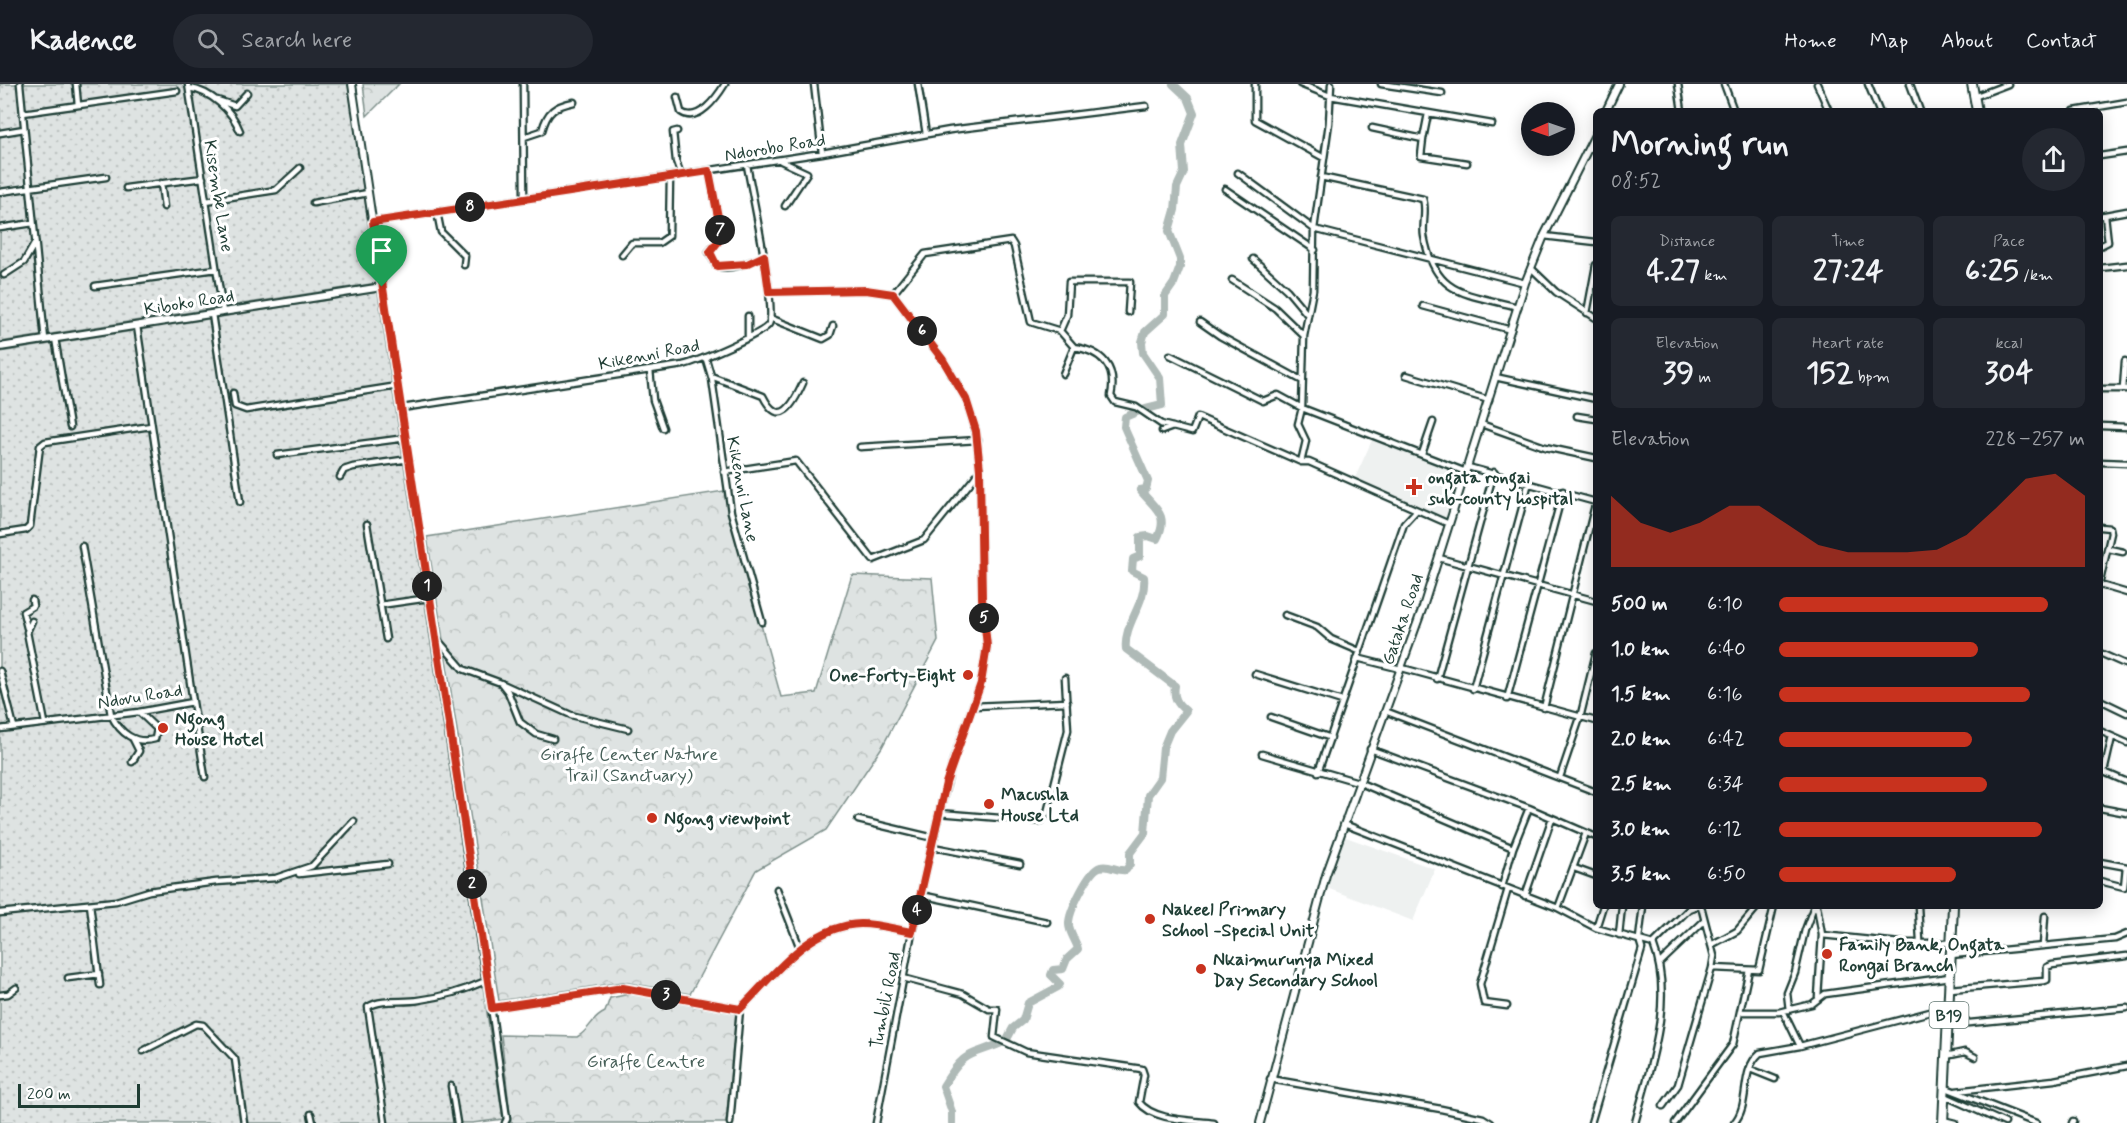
<!DOCTYPE html>
<meta charset="utf-8">
<style>
body{margin:0;font-family:Mynerve,sans-serif;background:#242831;color:#f1f3f6;height:100vh;display:flex;flex-direction:column;font-size:22px;white-space:nowrap}
*{box-sizing:border-box;margin:0}
p{font-size:20px;color:#9ea1a6}
.icon{flex:none;width:33px;height:33px;fill:none;stroke:currentColor;stroke-width:2;stroke-linecap:round;stroke-linejoin:round}
.map{position:relative;flex:1;overflow:hidden}
.drawer{position:absolute;left:1593px;top:24px;width:510px;height:801px;display:flex;flex-direction:column;background:#171b24;border-radius:9px;box-shadow:0 3px 15px #0003}
.drawer>*{flex:none}
.needle{width:39px;rotate:268deg}
.fabs{position:absolute;left:1521px;top:18px;display:grid;gap:12px}
.fabs a{display:grid;place-items:center;width:54px;height:54px;border-radius:50%;background:#171b24;box-shadow:0 3px 15px #0003;font-size:30px}
.scale{position:absolute;left:18px;bottom:15px;width:122px;box-sizing:border-box;padding-left:6px;border:3px solid #1f3d34;border-top:0;font-size:16px;line-height:21px;white-space:nowrap;color:#1f3d34;-webkit-text-stroke:4px #fff;paint-order:stroke}
.pin{position:absolute;display:grid;place-items:center;width:51px;height:51px;color:#fff;margin:-62px -26px;border-radius:50% 50% 50% 0;rotate:-45deg;box-shadow:0 0 6px #0007}
.pin .icon{rotate:45deg}
.km{position:absolute;width:30px;height:30px;margin:-15px;border-radius:50%;background:#222;color:#fff;font-size:16px;line-height:30px;text-align:center}
.round{display:grid;place-items:center;flex:none;width:63px;height:63px;border-radius:32px;background:#242831}
.summary{display:flex;align-items:center;justify-content:space-between;height:102px;padding:0 18px}
h1{font-size:33px;font-weight:700;line-height:45px}
.figures{display:grid;grid-template-columns:repeat(3,1fr);gap:9px;height:102px;padding:6px 18px}
.figures div{display:grid;align-content:center;border-radius:9px;background:#242831;text-align:center}
.figures b{font-size:30px;font-weight:700}
.figures small{font-size:16px;font-weight:400}
.figures p{font-size:16px}
.chart{height:168px;padding:12px 18px}
.chart p{display:flex;justify-content:space-between}
.chart svg{width:100%;height:108px;margin-top:6px;fill:#c8321e;opacity:.7}
ul{padding:0 18px;list-style:none;font-size:20px}
li{display:grid;grid-template-columns:96px 72px 1fr;align-items:center;height:45px}
li i{height:15px;border-radius:8px;background:#c8321e}
header{display:flex;align-items:center;gap:36px;box-sizing:border-box;height:84px;padding:0 30px;background:#171b24;border-bottom:2px solid #363941}
header strong{font-size:28px}
nav{display:flex;gap:33px;margin-inline-start:auto;font-size:21px}
.search{width:420px;height:54px;background:#242831;display:flex;align-items:center;gap:15px;box-sizing:border-box;padding:0 21px;border-radius:33px;color:#9ea1a6;font-size:22px}
.map>svg:first-child{display:block}
.built{fill:#eef1f0}
.forest{fill:url(#forest-crowns);stroke:#7e908b;stroke-width:1.5}
.garden{fill:url(#garden-dots);stroke:#7e908b;stroke-width:1.5}
.lines{fill:none;stroke-linecap:round;stroke-linejoin:round}
.river{stroke:#afbab7;stroke-width:8}
.minor-casing{stroke:#1f3d34;stroke-width:9}
.tertiary-casing{stroke:#1f3d34;stroke-width:10}
.trunk-casing{stroke:#1f3d34;stroke-width:12}
.minor{stroke:#fff;stroke-width:4.5}
.tertiary{stroke:#fff;stroke-width:6}
.trunk{stroke:#fff;stroke-width:8}
.route-casing{stroke:#fff;stroke-width:12}
.route{stroke:#c8321e;stroke-width:8}
.poi-dot{fill:#c8321e;stroke:#fff;stroke-width:2}
.labels{text-anchor:middle;stroke-width:6;stroke-linejoin:round;paint-order:stroke}
.shield{fill:#fff;stroke:#627771;stroke-width:1.5}
.shield-label{font-size:16px;font-weight:bold;fill:#1f3d34}
.street-label{font-size:18px;fill:#1f3d34;stroke:#fff}
.poi-label{font-size:18px;font-weight:bold;fill:#1f3d34;stroke:#fff;text-anchor:start}
.park-label{font-size:18px;fill:#455e57;stroke:#fff}
</style>
<header>
<strong>Kadence</strong>
<div class="search"><svg class="icon" aria-label="search" viewBox="0 0 24 24"><circle cx="10" cy="10" r="6"/><path d="M15 15l6 6"/></svg>Search here</div>
<nav><a>Home</a><a>Map</a><a>About</a><a>Contact</a></nav>
</header>
<div class="map">
<svg width="2127" height="1039" viewBox="0 0 2127 1039">
<defs>
<pattern id="forest-crowns" width="20" height="18" patternUnits="userSpaceOnUse" patternTransform="scale(1.5)"><rect width="20" height="18" fill="#dee3e2"/><path d="M2 6a3 3 0 1 1 6 0M12 15a3 3 0 1 1 6 0" fill="none" stroke="#bec4c2"/></pattern>
<pattern id="garden-dots" width="8" height="8" patternUnits="userSpaceOnUse" patternTransform="scale(1.5)"><rect width="8" height="8" fill="#dee3e2"/><path d="M2 2h.1M6 6h.1" fill="none" stroke="#bec4c2" stroke-width="1.8" stroke-linecap="round"/></pattern>
</defs>
<rect width="100%" height="100%" fill="#fff"/>
<filter id="ink" filterUnits="userSpaceOnUse"><feTurbulence type="fractalNoise" baseFrequency=".0167" numOctaves="2"/><feDisplacementMap in="SourceGraphic" scale="12" xChannelSelector="R" yChannelSelector="G"/><feConvolveMatrix kernelMatrix="1 2 1 2 8 2 1 2 1" color-interpolation-filters="sRGB"/></filter>
<g filter="url(#ink)">
<path class="built" d="M1373,354L1463,388L1446,437L1354,396Z
M1343,752L1435,785L1413,837L1327,804Z"/>
<path class="forest" d="M363,0H399L367,32Z
M724,407L781,613L816,609L852,491L932,494L938,557L882,663L826,746L756,786L690,910L623,898L499,917L427,453Z
M630,910L736,929L726,1039H511L501,951L577,953C590,946 591,934 605,928L610,914Z"/>
<path class="garden" d="M0,0H348L377,199L0,258Z
M378,208L503,1035L472,1039H0V268Z"/>
<g class="lines">
<path class="river" d="M1146,325L1162,321L1160,294L1143,269L1142,258L1145,248L1165,230V212L1174,199L1180,183V175L1169,147L1175,126L1177,103L1184,88L1182,61L1194,29L1188,14L1173,0
M952,1039V1028L943,1002C967,963 969,974 1006,957L1013,944L1023,936L1028,919L1058,903L1060,900L1051,891L1053,886L1063,885L1067,875L1078,865C1076,856 1068,848 1069,839C1069,828 1089,786 1100,783C1110,780 1117,788 1126,786L1130,780V769L1145,749L1148,711L1160,694L1163,664L1170,647L1186,627C1177,620 1173,613 1175,602L1126,565C1123,540 1147,519 1144,493L1132,487L1133,475L1140,472V453L1148,452L1157,455C1170,430 1154,424 1140,406L1146,405L1148,397L1124,343L1125,333L1139,327"/>
<g class="minor-casing">
<path id="minor" d="M20,0L45,256
M76,0L78,21
M188,0L223,228
M523,0L524,115
M814,0L822,69
M918,0L926,50
M1255,0V36L1324,74
M1300,0L1330,12L1492,40
M1381,0L1442,9
M1678,0L1682,27
M1724,0L1734,27
M1817,0L1829,27
M1868,0L1879,27
M1910,0L1920,27
M189,4C210,7 232,26 240,47
M677,13L681,28C698,40 717,13 725,0
M1974,13L2008,0
M217,16L235,22L247,9
M2074,27L2127,18
M23,29L177,7
M1372,44L1423,55L1428,30
M677,47L673,48L676,77L681,91
M0,49L24,45
M524,53L542,47C547,27 555,22 574,18
M1423,55L1421,72L1467,79
M2100,72L2127,68
M781,77L807,89L785,122
M709,87L720,143L718,150L721,154L709,168L716,181C728,188 751,178 764,172
M1238,89L1314,145L1525,199
M1321,93L1423,115C1427,126 1422,140 1424,152C1435,213 1466,209 1518,223
M161,99L164,123
M126,104L203,94
M1225,105L1315,166
M0,108L106,93
M206,117L276,106L300,84
M313,119L368,109
M437,128L441,148L465,172L464,181
M2100,132L2127,127
M373,138L822,69L950,46L1146,22
M0,144L33,139
M1544,152L1596,158
M2100,162L2108,158L2105,131
M622,171L632,159H659L669,152L670,93
M1253,175L1287,206L1307,230
M1531,184L1556,208L1596,234
M2100,184L2127,181
M4,191L24,178L35,159
M1232,196L1275,224L1304,252
M95,202L216,185
M382,203L486,899
M769,208L866,206L893,210
M893,210L925,170L1011,157L1014,162L1031,238L1060,247L1074,263L1063,290
M1423,222L1511,246
M1587,229L1596,181
M212,230L240,418
M770,234L823,255L830,251L833,242
M1200,238L1220,252L1301,296
M1060,247L1067,231L1069,198H1130L1128,228
M748,253V232
M55,254L70,343
M1074,263C1102,267 1117,283 1111,312L1115,318L1136,323L1161,340L1192,348L1198,333L1301,378H1309L1449,440
M1170,271L1263,317L1278,311L1302,324L1466,388
M706,275L712,295L731,428L762,538
M650,286L653,316L663,344
M1406,291L1489,316
M711,292L763,312C780,346 794,319 803,299
M1495,293L1596,315
M2100,305H2127
M2123,305L2125,277
M233,309L235,322L246,326L398,302
M402,324L683,281C696,278 765,249 769,240C777,224 751,105 747,81
M1577,332L1596,335
M1481,340L1545,363L1596,374
M2100,342L2127,343
M1162,347L1173,343
M860,363L978,356
M1422,370L1433,338
M277,371L406,354
M1301,378L1306,357L1298,340L1302,324L1304,252L1313,206L1314,145L1329,39L1331,0
M2100,378L2127,379
M1468,383L1596,418
M724,388L796,377L873,476L924,456L979,388
M340,393L344,386L353,383L409,375
M367,440L386,555
M2100,443L2110,444L2111,449L2100,497
M0,450L26,446L30,442L40,362L45,358L151,342
M82,462L111,631C120,649 135,661 155,655L157,645L139,628
M2109,465L2123,468
M1439,474L1596,517
M2100,501L2127,509
M380,521L429,514
M1285,531L1317,543L1331,555L1359,567
M32,537L27,548L45,639
M27,544L23,528L33,522L32,516
M437,555L463,585L501,599L508,608L520,638L536,650L553,655
M2100,569L2127,581
M1357,574L1401,585
M1402,584L1596,637
M0,587L14,643
M1255,590L1342,617
M1437,595L1494,388
M503,600L571,631L628,645
M1473,605L1529,398
M1507,615L1563,407
M2100,616L2127,629
M193,618L205,693
M974,622L1067,618
M1544,624L1596,417
M1385,627L1596,708
M1271,633L1331,654
M0,645L139,628L193,618L137,242
M2100,647L2127,659
M2112,653L2104,688L2127,698
M1370,665L1529,724L1596,753
M1262,670L1358,698L1513,764
M132,678L139,667L133,655
M1318,688L1404,440L1416,427
M1560,693L1580,634L1596,569
M2100,724L2127,729
M939,729L1036,737H1041L1047,729L1068,646L1065,594
M858,736L934,754
M1344,740L1558,824L1596,844L1653,860C1675,917 1650,982 1635,1039
M933,763L1020,780
M2100,778L2127,783
M1574,784L1596,792
M299,790L388,780
M2100,797L2124,803
M1502,803L1513,764L1529,724
M2124,803L2126,783
M777,805L800,864
M921,811L1047,838
M1525,812L1552,734
M90,820L100,901
M1817,822L1822,851L1818,913
M1918,822L1920,857
M1558,824L1586,749
M0,829L116,817L149,807L216,798L276,794L312,782L354,737
M1596,844L1603,822
M1619,851L1622,822
M1822,851L1900,859H1952
M1653,860L1689,825L1697,822
M1711,861L1737,847L1758,822
M2043,862L2045,832
M1951,871L2115,855L2127,850
M1660,879L1704,837
M1712,884L1759,886L1774,822
M68,894L99,890
M903,894L963,910L989,925H997L994,953L1026,968L1142,985L1144,991L1139,1018C1153,1037 1192,1036 1214,1039
M1950,905L2044,897L2047,896V883L2052,881L2127,872
M0,911L8,910L16,904
M1507,922L1484,919L1480,900L1508,805
M492,924L623,904L740,925
M740,925C774,891 809,841 862,840C878,840 895,845 912,848
M1789,926L1787,909L1795,889L1805,846L1814,822
M1783,927L1800,962
M1740,928H1779L1812,920L1825,910L1950,893
M1948,941L2127,924
M143,967L196,940L203,941L235,975L244,1039
M1946,972L1965,968L1975,973
M1750,985L1775,995
M1270,995L1441,1025L1483,1034L1491,1039
M451,1002L457,1039
M1946,1004L2036,1039
M1956,1007L2054,996L2127,982
M1945,1012L2005,1039
M1663,1022L1678,1001L1712,884L1714,872L1701,822
M311,1030L313,1039
M1943,1036L1955,1039
M385,1039L368,923C382,914 403,919 419,916C441,913 463,907 483,898L488,901L507,1035L505,1039
M730,1039L740,925
M876,1039L912,848L939,729L953,677L981,599L987,562L982,514L980,386L976,347L966,315L943,276L893,210
M1591,1039L1642,865L1639,855L1643,822
M1675,1039L1733,960L1749,886
M1734,1039C1751,1020 1739,987 1760,969L1800,962L1949,923
M2072,1039L2073,1037"/>
</g>
<g class="tertiary-casing">
<path id="tertiary" d="M1606,27L1619,0
M0,263L382,203L352,0
M1260,1039L1326,791L1423,523L1525,199L1544,152L1596,49"/>
</g>
<g class="trunk-casing">
<path id="trunk" d="M1972,0L1977,27
M1943,1039L1953,822"/>
</g>
<use href="#minor" class="minor"/>
<use href="#tertiary" class="tertiary"/>
<use href="#trunk" class="trunk"/>
</g>
</g>
<g class="lines" filter="url(#ink)">
<g class="route-casing">
<path id="route" d="M709,87L720,143L718,150L721,154L710,168L717,182L747,180L764,172L769,208L866,206L893,210L943,276L966,315L976,347L980,386L982,514L987,562L981,599L946,699L912,848C895,845 878,840 861,840C809,841 774,891 740,925L623,904L492,924L373,138Z"/>
</g>
<use href="#route" class="route"/>
</g>
<g class="poi-dot">
<path d="M1411 394h6v6h6v6h-6v6h-6v-6h-6v-6h6z"/>
<circle cx="968" cy="591" r="6"/>
<circle cx="163" cy="644" r="6"/>
<circle cx="989" cy="720" r="6"/>
<circle cx="652" cy="734" r="6"/>
<circle cx="1150" cy="835" r="6"/>
<circle cx="1827" cy="870" r="6"/>
<circle cx="1201" cy="885" r="6"/>
</g>
<g class="labels">
<rect class="shield" x="1929.5" y="918" width="39" height="26" rx="4.5"/>
<g class="shield-label">
<text x="1949" y="937">B19</text>
</g>
<g class="street-label">
<text transform="translate(775 63) rotate(-9)" y="6">Ndorobo Road</text>
<text transform="translate(219 112) rotate(81)" y="6">Kisembe Lane</text>
<text transform="translate(189 218) rotate(-9)" y="6">Kiboko Road</text>
<text transform="translate(649 270) rotate(-11)" y="6">Kikenni Road</text>
<text transform="translate(743 405) rotate(79)" y="6">Kikenni Lane</text>
<text transform="translate(1402 535) rotate(-71)" y="6">Gataka Road</text>
<text transform="translate(140 612) rotate(-9)" y="6">Ndovu Road</text>
<text transform="translate(885 916) rotate(-79)" y="6">Tumbili Road</text>
</g>
<g class="poi-label">
<text x="1428" y="399">ongata rongai<tspan x="1428" dy="21">sub-county hospital</tspan></text>
<text x="956" y="597" text-anchor="end">One-Forty-Eight</text>
<text x="175" y="640">Ngong<tspan x="175" dy="21">House Hotel</tspan></text>
<text x="1001" y="716">Macushla<tspan x="1001" dy="21">House Ltd</tspan></text>
<text x="664" y="740">Ngong viewpoint</text>
<text x="1162" y="831">Nakeel Primary<tspan x="1162" dy="21">School -Special Unit</tspan></text>
<text x="1839" y="866">Family Bank, Ongata<tspan x="1839" dy="21">Rongai Branch</tspan></text>
<text x="1213" y="881">Nkaimurunya Mixed<tspan x="1213" dy="21">Day Secondary School</tspan></text>
</g>
<g class="park-label">
<text x="629" y="676">Giraffe Center Nature<tspan x="629" dy="21">Trail (Sanctuary)</tspan></text>
<text x="646" y="983">Giraffe Centre</text>
</g>
</g>
</svg>
<div class="fabs">
<a><svg class="needle" viewBox="-14 -14 28 28"><path d="M0-13l5 13h-10z" fill="#e53935"/><path d="M0 13l5-13h-10z" fill="#9ea1a6"/></svg></a>
</div>
<div class="scale">200 m</div>
<div class="pin" style="left:382px;top:203px;background:#1e9e55"><svg class="icon" aria-label="arrive" viewBox="0 0 24 24"><path d="M6 21V4h12l-3 4 3 4H6"/></svg></div>
<b class="km" style="left:427px;top:502px">1</b>
<b class="km" style="left:472px;top:800px">2</b>
<b class="km" style="left:666px;top:911px">3</b>
<b class="km" style="left:917px;top:826px">4</b>
<b class="km" style="left:984px;top:534px">5</b>
<b class="km" style="left:922px;top:247px">6</b>
<b class="km" style="left:720px;top:146px">7</b>
<b class="km" style="left:470px;top:123px">8</b>
<section class="drawer">
<div class="summary"><div><h1>Morning run</h1><p>08:52</p></div><a class="round"><svg class="icon" aria-label="share" viewBox="0 0 24 24"><path d="M12 15V3M7 8l5-5 5 5M5 13v7h14v-7"/></svg></a></div>
<div class="figures">
<div><p>Distance</p><b>4.27<small> km</small></b></div>
<div><p>Time</p><b>27:24</b></div>
<div><p>Pace</p><b>6:25<small> /km</small></b></div>
</div>
<div class="figures">
<div><p>Elevation</p><b>39<small> m</small></b></div>
<div><p>Heart rate</p><b>152<small> bpm</small></b></div>
<div><p>kcal</p><b>304</b></div>
</div>
<div class="chart"><p><span>Elevation</span>228–257 m</p>
<svg viewBox="0 0 160 44" preserveAspectRatio="none"><path d="M0 44V15L10 26L20 30L30 26L40 19L50 19L60 27L70 35L80 38L90 38L100 38L110 37L120 31L130 20L140 8L150 6L160 15V44z"/></svg>
</div>
<ul>
<li><b>500 m</b>6:10<i style="width:88%"></i></li>
<li><b>1.0 km</b>6:40<i style="width:65%"></i></li>
<li><b>1.5 km</b>6:16<i style="width:82%"></i></li>
<li><b>2.0 km</b>6:42<i style="width:63%"></i></li>
<li><b>2.5 km</b>6:34<i style="width:68%"></i></li>
<li><b>3.0 km</b>6:12<i style="width:86%"></i></li>
<li><b>3.5 km</b>6:50<i style="width:58%"></i></li>
</ul>
</section>
</div>
